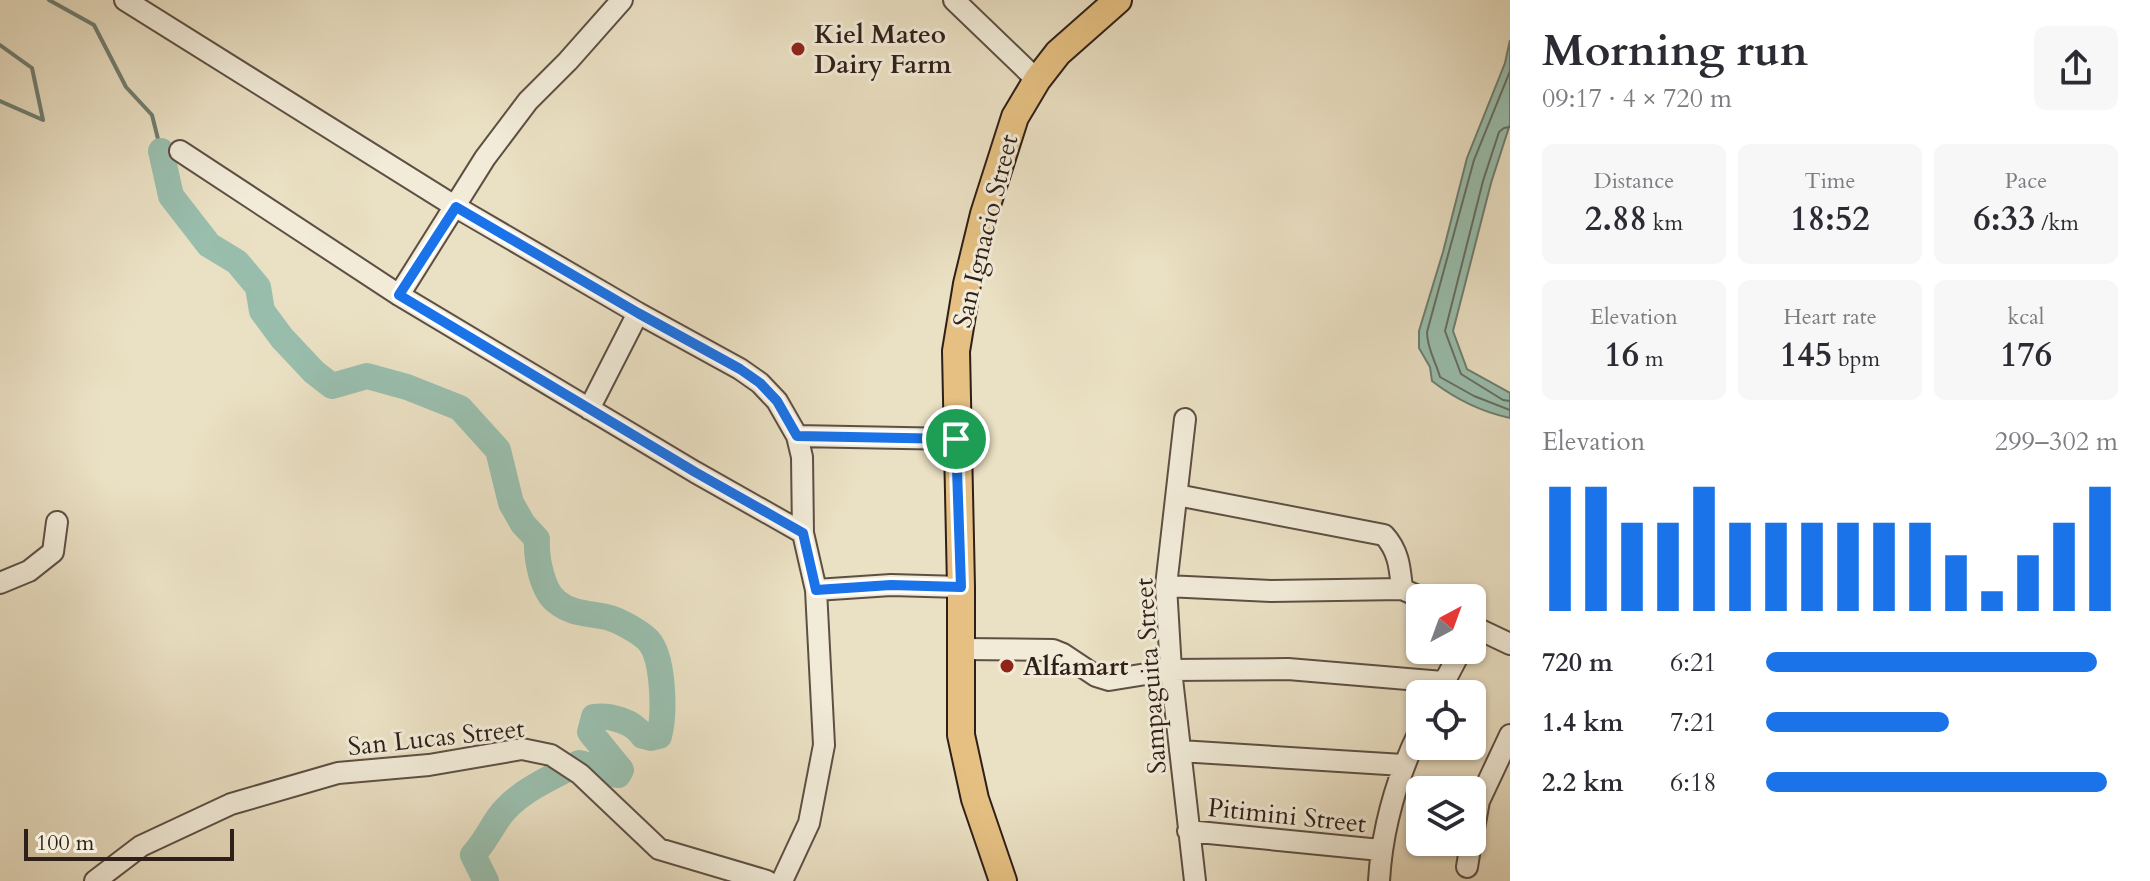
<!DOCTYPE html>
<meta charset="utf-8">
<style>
body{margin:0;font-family:Cardo,serif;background:#f7f7f7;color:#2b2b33;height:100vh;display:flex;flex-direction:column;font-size:30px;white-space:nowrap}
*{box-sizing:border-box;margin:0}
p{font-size:26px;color:#7c7c81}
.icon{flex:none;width:44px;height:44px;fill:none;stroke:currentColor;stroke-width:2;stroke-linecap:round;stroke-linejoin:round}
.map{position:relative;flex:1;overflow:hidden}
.drawer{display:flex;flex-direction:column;background:#fff;width:640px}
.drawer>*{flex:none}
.needle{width:52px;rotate:41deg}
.tools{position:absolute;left:1406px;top:584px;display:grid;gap:16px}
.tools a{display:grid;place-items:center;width:80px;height:80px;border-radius:12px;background:#fff;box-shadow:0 2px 6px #0004;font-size:40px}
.scale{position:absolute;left:24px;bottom:20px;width:210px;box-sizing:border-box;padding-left:8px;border:4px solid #2f1f19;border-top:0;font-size:22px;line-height:28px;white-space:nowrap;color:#2f1f19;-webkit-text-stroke:6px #f1ebd8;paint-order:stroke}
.pin{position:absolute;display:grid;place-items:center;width:68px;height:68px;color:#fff;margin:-34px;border:4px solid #fff;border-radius:50%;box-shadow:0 2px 8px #0007}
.round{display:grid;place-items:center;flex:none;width:84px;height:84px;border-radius:12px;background:#f7f7f7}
.headline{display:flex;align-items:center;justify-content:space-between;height:136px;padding:0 32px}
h1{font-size:44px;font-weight:800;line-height:60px}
.metrics{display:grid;grid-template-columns:repeat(3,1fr);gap:12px;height:136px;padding:8px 32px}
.metrics div{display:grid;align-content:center;border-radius:12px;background:#f7f7f7;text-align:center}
.metrics b{font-size:34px;font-weight:800}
.metrics small{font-size:22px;font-weight:400}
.metrics p{font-size:22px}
.chart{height:224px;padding:16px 32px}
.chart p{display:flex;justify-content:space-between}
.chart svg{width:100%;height:144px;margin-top:8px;stroke:#1a73e8;stroke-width:6}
ul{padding:0 32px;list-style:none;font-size:26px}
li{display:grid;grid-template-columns:128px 96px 1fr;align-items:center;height:60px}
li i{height:20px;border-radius:10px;background:#1a73e8}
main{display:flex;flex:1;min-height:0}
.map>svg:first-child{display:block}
.water{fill:#99bead;stroke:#6f7e72;stroke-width:2}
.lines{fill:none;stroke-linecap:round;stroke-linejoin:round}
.shore{stroke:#646e63;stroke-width:2}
.stream{stroke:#6f7e72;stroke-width:4}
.river{stroke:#99bead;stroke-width:26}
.minor-casing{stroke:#5e4f44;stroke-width:24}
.major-casing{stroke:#2f1f19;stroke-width:30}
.minor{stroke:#f1ebd8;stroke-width:20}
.major{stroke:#e5c082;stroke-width:26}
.route-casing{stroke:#fff;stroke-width:16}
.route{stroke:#1a73e8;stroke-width:10}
.poi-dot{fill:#8f2418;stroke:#f1ebd8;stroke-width:3}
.labels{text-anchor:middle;stroke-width:6;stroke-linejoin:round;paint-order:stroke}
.poi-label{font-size:26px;font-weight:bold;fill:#2f1f19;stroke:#f1ebd8;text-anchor:start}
.street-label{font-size:26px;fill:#2f1f19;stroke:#f1ebd8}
</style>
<main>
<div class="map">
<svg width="1510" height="881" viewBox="0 0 1510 881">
<rect width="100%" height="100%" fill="#eae0c3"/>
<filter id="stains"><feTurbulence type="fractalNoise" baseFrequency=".0025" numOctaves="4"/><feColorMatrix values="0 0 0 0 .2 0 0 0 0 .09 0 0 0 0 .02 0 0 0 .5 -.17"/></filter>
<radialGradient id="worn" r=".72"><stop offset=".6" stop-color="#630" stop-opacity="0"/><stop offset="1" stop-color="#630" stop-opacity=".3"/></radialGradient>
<path class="water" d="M1510,40V124L1491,183L1453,331L1467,369L1510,393V418C1482,412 1454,398 1432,381L1430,367L1419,348V331L1443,252L1467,158L1505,63Z"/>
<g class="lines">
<path class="shore" d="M1510,71L1474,160L1427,332C1427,349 1436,362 1440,377L1474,396L1510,410
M1510,127L1504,128L1499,132L1483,181L1445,331L1461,374L1503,400L1510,401"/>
<path class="stream" d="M49,0L94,25L126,87L152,115L161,151
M0,45L32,68L43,120L0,101"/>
<path class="river" d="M161,151L171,196L209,245L237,262L258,287L262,311L282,338L314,372L332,386L367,376L407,387L460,408L498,450L511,503L523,524L537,539C536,558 542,591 557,602C573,615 591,613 610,618C620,621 640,632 648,640C664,657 665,714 659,736L651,738L643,736C633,721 610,715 594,717L590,732L621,770L618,775C604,774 593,765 579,763C551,778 518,791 499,817C490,830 484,843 473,855L486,881"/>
<g class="minor-casing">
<path id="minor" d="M125,0L456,207L638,313L740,369L760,383L777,401L797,436L802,457L803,533L816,590L824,745L809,823L782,881
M954,0L1037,80
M180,151L399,295L695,472L803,533
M399,295L485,158L528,101L568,61L622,0
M589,409L638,313
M1185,419L1166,586L1171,670L1195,881
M797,436L956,439
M1177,495L1384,535C1399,551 1400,569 1402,589
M0,583L29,571L53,552L57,522
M1166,586L1271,591L1402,589L1422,598
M816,590L891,585L961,587
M1472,626L1510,644
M961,649L1053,650L1063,654L1096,676L1109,680L1171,670L1288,669L1443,682
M1438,694L1461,650
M1180,751L1403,765
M1188,831L1380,850
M1472,839L1479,801L1510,735
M1467,867L1471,842
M95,881L141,846L231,804L338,773L429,765L522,749L551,755L580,774L659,849L767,881
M1379,881C1382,829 1397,777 1420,730"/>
</g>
<g class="major-casing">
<path id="major" d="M1003,881L975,799L961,735V587L956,351L967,284L984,214L1015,117L1037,80L1058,53L1118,0"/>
</g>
<use href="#minor" class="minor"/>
<use href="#major" class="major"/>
</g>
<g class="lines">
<g class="route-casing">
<path id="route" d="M456,207L638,313L740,369L760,383L777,401L797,436L956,439L961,587L891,585L816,590L803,533L695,472L399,295Z"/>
</g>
<use href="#route" class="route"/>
</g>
<g class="poi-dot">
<circle cx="798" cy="49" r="8"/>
<circle cx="1007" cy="666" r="8"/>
</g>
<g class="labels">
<g class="poi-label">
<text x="814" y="43">Kiel Mateo<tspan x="814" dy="30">Dairy Farm</tspan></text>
<text x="1023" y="675">Alfamart</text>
</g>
<g class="street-label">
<text transform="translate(985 231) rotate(-76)" y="9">San Ignacio Street</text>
<text transform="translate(1150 676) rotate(-94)" y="9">Sampaguita Street</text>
<text transform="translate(436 737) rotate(-6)" y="9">San Lucas Street</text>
<text transform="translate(1287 815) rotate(6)" y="9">Pitimini Street</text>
</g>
</g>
<rect width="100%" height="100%" filter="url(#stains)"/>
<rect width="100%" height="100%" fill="url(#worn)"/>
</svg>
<div class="tools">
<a><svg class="needle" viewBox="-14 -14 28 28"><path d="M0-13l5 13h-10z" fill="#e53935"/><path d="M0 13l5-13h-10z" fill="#7c7c81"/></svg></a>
<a><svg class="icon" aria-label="locate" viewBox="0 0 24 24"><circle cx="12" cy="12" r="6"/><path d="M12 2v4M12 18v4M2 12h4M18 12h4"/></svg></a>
<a><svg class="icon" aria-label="layers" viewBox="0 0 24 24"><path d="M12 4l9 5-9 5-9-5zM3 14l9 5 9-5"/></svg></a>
</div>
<div class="scale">100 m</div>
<div class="pin" style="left:956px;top:439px;background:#1e9e55"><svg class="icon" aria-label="arrive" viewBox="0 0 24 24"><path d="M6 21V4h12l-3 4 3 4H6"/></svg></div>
</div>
<section class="drawer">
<div class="headline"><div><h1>Morning run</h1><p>09:17 · 4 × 720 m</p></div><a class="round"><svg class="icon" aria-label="share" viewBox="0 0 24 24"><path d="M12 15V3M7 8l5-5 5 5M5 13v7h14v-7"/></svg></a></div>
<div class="metrics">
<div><p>Distance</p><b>2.88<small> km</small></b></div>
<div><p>Time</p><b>18:52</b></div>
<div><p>Pace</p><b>6:33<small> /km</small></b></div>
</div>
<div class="metrics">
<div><p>Elevation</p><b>16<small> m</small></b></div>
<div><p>Heart rate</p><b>145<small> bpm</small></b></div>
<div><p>kcal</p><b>176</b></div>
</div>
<div class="chart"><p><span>Elevation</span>299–302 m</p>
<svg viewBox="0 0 160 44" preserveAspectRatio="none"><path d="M5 44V6M15 44V6M25 44V17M35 44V17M45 44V6M55 44V17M65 44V17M75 44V17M85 44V17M95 44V17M105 44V17M115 44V27M125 44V38M135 44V27M145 44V17M155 44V6"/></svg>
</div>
<ul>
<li><b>720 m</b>6:21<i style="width:94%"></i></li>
<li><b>1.4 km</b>7:21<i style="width:52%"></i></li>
<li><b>2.2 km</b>6:18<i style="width:97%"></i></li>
</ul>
</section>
</main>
